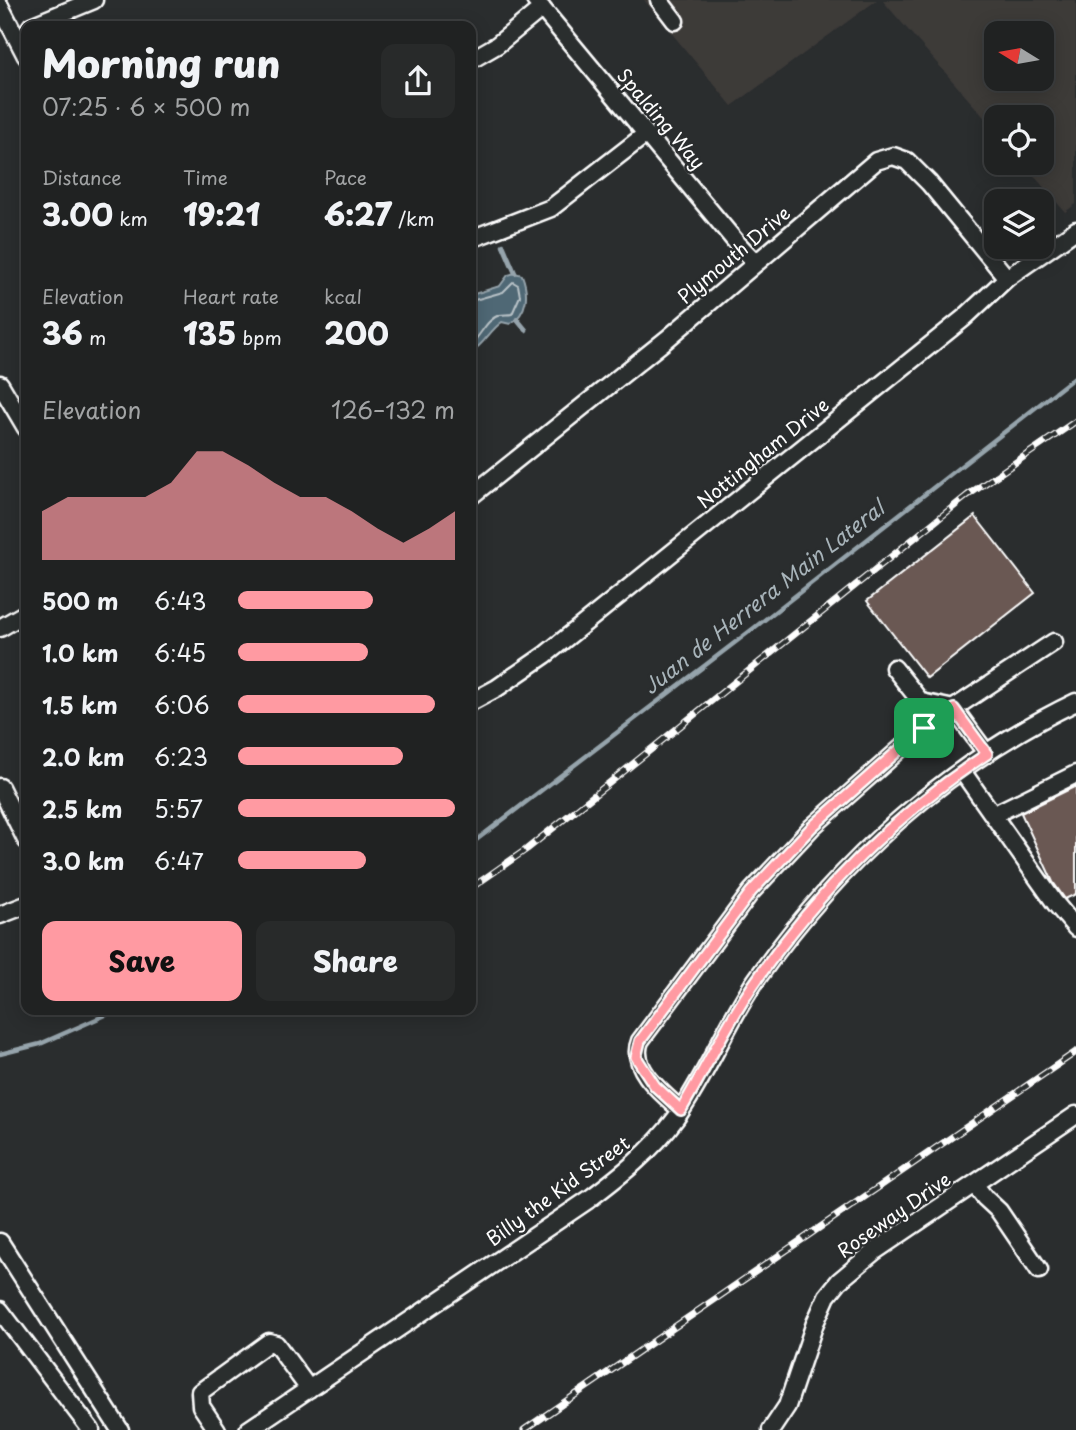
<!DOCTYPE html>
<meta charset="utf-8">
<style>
body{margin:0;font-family:"Playpen Sans",sans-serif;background:#282a2a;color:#f1f3f6;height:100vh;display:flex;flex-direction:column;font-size:26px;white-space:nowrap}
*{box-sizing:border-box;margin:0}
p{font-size:23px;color:#a2a4a5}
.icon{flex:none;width:38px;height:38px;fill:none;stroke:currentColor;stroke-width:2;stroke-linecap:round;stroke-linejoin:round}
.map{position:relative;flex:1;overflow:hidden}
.side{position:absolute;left:21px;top:21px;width:455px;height:994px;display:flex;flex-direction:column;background:#202222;border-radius:14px;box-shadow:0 4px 18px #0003,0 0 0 2px #3d3f40}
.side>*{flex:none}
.needle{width:46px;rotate:281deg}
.controls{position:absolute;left:984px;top:21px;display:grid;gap:14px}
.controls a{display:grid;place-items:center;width:70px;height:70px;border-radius:14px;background:#202222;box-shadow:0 4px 18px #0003,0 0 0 2px #3d3f40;font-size:35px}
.pin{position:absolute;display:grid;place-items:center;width:60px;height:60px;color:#fff;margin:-30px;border-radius:14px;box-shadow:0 4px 10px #0006}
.round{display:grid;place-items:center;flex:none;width:74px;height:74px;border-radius:14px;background:#282a2a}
.summary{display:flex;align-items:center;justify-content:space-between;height:119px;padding:0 21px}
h1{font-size:38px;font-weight:800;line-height:52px}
.metrics{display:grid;grid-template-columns:repeat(3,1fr);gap:10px;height:119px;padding:7px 21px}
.metrics div{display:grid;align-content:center}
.metrics b{font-size:30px;font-weight:800}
.metrics small{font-size:19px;font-weight:400}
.metrics p{font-size:19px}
.chart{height:196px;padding:14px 21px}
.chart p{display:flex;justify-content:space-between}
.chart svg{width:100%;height:126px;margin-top:7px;fill:#ff9aa2;opacity:.7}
.cta{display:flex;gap:14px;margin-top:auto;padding:14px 21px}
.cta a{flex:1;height:80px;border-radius:14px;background:#ff9aa2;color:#111;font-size:28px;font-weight:800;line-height:80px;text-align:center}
.cta a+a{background:#282a2a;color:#f1f3f6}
ul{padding:0 21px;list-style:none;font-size:23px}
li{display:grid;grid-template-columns:112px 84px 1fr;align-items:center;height:52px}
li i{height:18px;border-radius:9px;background:#ff9aa2}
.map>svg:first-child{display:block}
.built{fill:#3d3a39;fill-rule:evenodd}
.water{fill:#506875;stroke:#96a4ac;stroke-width:2}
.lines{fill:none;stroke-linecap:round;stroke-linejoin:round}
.shore{stroke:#b9c3c8;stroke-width:2}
.stream{stroke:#96a4ac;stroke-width:4.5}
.building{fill:#6a5853;stroke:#fff;stroke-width:2}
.minor-casing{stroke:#fff;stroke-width:21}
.minor{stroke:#2a2d2e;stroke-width:16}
.rail-casing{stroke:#fff;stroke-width:7}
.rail{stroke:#2a2d2e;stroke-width:4.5;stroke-dasharray:13;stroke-linecap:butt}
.route-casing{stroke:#fff;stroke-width:14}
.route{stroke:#ff9aa2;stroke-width:9}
.labels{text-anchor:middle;stroke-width:5;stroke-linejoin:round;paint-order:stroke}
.street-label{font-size:19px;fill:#fff;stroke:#2a2d2e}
.water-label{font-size:21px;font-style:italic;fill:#a8b4ba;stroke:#2a2d2e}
</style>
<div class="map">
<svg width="1076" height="1430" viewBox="0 0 1076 1430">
<rect width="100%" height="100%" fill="#2a2d2e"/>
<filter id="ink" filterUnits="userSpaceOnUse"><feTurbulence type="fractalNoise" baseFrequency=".0143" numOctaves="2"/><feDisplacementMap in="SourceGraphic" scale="14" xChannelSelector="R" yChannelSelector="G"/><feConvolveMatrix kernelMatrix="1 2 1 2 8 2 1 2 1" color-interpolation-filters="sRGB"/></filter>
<g filter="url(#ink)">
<path class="built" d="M644,0H877L732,106Z
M882,0H1076V204L1065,212L1023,163H1041V117H996V131ZM996,33H1041V79H996Z"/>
<path class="water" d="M515,273L522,275C529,293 528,313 510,324L502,322C489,331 484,345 471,352V295L500,286L508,275Z"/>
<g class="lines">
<path class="shore" d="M471,301L503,292L513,282L518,285L520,296L512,314C508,315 504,314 500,315C486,319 481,336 471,344"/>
<path class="stream" d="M503,245L515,273
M517,319L526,330
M471,844L754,628L1076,376
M0,1054L40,1044L117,1010"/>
</g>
<path class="building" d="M975,516L1035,593L927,678L867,601Z
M1076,786V894L1065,899L1053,882L1021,813Z"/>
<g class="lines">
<g class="minor-casing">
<path id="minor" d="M535,0L736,242L756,263
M659,0L675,21
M0,6L26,56
M31,26L94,0
M471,60L497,45L542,8
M471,239L551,208L646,134
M0,384L26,428
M471,496L667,339L876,161L893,156L907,161L929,183L1007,278
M0,628L26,613
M894,668L921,702L954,709L987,754
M471,702L497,688L545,655L964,318L1007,278L1076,230
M962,771L1055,903L1076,928
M0,787L26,840
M993,815L1076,774
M0,915L26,905
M681,1110C663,1094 629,1068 640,1041L751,892L812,827L924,728L1054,642
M974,1184L985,1198L999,1211L1039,1270
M0,1242L120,1430
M0,1310L91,1430
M217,1430L201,1406L200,1392L269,1342L276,1344L309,1389
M248,1430L588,1200C621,1175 651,1152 676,1118C707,1075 726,1024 756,980C838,863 947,764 1076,702
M771,1430L787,1406L815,1323L827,1296L839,1281L875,1251L1076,1115"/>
</g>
<use href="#minor" class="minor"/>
<g class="rail-casing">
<path id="rail" d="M471,888L527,849L968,495L1076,421
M524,1430L1076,1052"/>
</g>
<use href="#rail" class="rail"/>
</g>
</g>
<g class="lines" filter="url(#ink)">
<g class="route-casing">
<path id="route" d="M954,709L987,754C895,815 818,891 756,981C727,1022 706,1068 681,1110L655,1086L636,1057L640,1041L751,892L812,827L924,728Z"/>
</g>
<use href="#route" class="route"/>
</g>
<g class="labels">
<g class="street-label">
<text transform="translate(661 119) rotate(50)" y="7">Spalding Way</text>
<text transform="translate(734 255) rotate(-40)" y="7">Plymouth Drive</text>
<text transform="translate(763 453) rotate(-39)" y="7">Nottingham Drive</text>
<text transform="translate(558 1191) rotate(-36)" y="7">Billy the Kid Street</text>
<text transform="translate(894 1215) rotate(-35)" y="7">Roseway Drive</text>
</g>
<g class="water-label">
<text transform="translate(764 598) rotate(-38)" y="7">Juan de Herrera Main Lateral</text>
</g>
</g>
</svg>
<div class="controls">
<a><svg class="needle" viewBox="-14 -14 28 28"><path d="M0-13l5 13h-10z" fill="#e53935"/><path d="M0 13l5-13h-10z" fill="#a2a4a5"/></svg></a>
<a><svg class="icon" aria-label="locate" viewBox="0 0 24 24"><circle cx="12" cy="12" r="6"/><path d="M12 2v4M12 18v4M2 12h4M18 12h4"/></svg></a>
<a><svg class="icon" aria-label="layers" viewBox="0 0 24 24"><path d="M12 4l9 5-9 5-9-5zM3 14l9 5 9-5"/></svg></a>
</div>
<div class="pin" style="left:924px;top:728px;background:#1e9e55"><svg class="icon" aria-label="arrive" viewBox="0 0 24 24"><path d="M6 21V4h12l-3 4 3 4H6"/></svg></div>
<section class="side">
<div class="summary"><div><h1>Morning run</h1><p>07:25 · 6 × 500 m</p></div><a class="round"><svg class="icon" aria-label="share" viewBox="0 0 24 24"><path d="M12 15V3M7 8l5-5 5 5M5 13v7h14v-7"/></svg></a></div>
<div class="metrics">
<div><p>Distance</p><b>3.00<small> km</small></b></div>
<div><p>Time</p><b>19:21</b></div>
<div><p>Pace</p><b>6:27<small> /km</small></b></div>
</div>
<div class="metrics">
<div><p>Elevation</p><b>36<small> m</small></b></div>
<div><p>Heart rate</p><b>135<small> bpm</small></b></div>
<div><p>kcal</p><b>200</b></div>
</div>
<div class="chart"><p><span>Elevation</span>126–132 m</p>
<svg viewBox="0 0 160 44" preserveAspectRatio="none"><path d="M0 44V27L10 22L20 22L30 22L40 22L50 17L60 6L70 6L80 11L90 17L100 22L110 22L120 27L130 33L140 38L150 33L160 27V44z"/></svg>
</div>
<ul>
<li><b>500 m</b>6:43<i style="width:62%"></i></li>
<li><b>1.0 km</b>6:45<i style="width:60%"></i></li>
<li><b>1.5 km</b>6:06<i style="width:91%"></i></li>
<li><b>2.0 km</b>6:23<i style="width:76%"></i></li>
<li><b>2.5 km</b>5:57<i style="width:100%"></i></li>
<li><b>3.0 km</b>6:47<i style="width:59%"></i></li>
</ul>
<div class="cta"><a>Save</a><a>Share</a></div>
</section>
</div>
